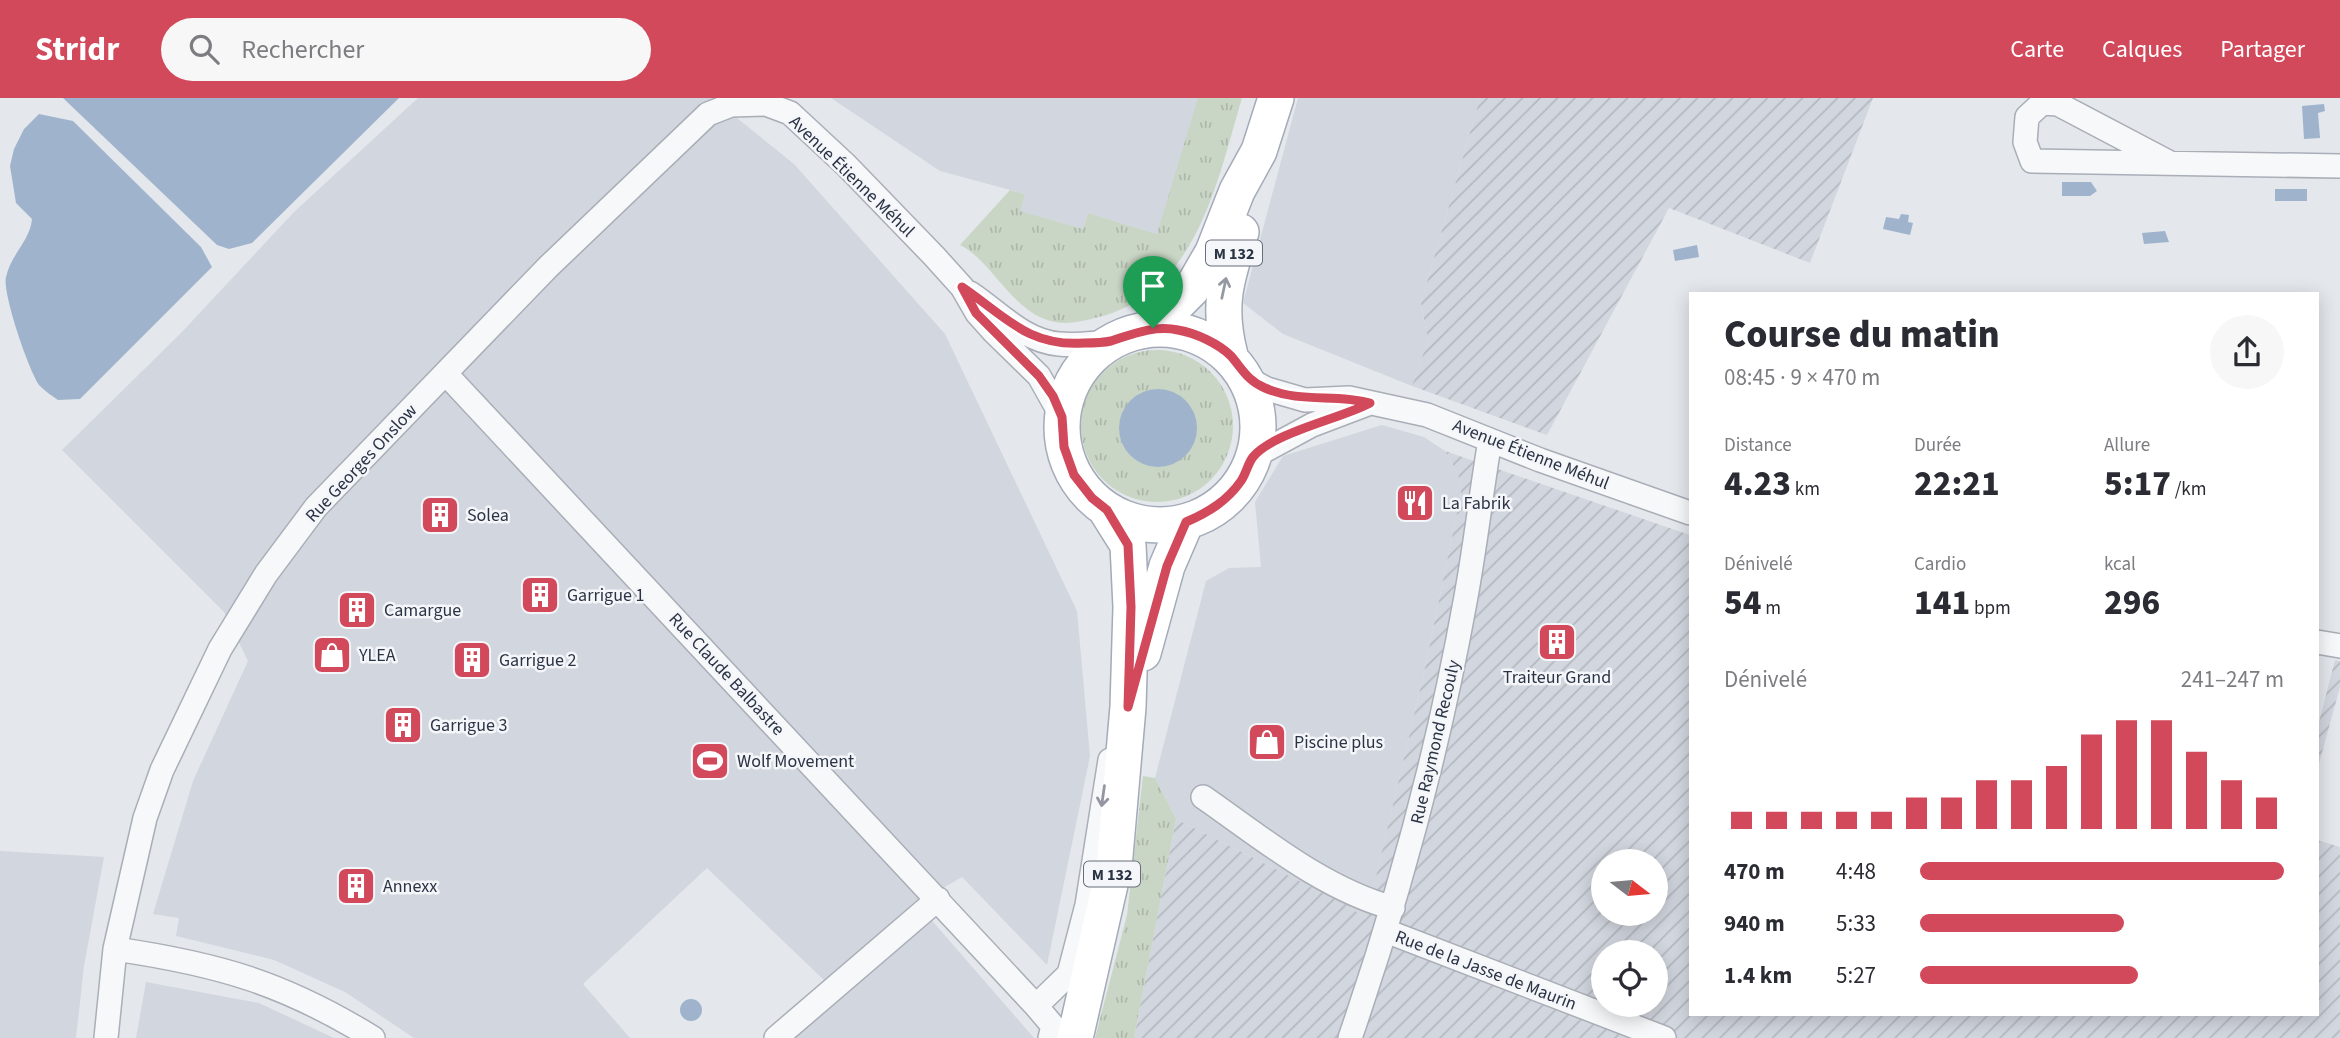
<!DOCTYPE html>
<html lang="fr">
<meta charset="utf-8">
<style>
body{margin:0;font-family:"Source Sans 3",sans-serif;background:#f7f7f7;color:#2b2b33;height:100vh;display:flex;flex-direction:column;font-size:26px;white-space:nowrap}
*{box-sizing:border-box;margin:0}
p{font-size:23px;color:#7c7c81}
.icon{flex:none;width:38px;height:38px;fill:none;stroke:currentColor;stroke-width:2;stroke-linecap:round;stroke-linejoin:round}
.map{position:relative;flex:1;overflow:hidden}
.panel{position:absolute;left:1689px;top:194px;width:630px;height:724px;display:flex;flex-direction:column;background:#fff;border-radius:0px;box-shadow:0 4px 18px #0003}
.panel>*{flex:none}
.needle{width:46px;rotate:106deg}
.tools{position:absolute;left:1591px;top:751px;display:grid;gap:14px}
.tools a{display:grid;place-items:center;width:77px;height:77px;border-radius:50%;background:#fff;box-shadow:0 4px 18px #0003;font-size:35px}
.pin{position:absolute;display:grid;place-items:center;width:60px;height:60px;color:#fff;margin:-72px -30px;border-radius:50% 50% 50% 0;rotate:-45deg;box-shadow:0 0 7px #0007}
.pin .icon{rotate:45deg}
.round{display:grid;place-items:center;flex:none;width:74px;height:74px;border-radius:37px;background:#f7f7f7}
.summary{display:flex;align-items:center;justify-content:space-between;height:119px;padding:0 35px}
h1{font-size:38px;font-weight:800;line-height:52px}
.stats{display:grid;grid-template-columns:repeat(3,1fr);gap:10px;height:119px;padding:7px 35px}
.stats div{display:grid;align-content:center}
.stats b{font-size:35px;font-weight:800}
.stats small{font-size:19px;font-weight:400}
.stats p{font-size:19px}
.chart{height:196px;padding:14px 35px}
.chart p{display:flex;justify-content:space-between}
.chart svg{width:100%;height:126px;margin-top:7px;stroke:#d1495b;stroke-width:6}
ul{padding:0 35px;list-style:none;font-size:23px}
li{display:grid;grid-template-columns:112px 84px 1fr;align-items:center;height:52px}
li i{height:18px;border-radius:9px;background:#d1495b}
header{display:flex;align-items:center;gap:42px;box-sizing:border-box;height:98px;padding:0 35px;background:#d1495b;color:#fff}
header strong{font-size:33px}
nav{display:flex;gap:38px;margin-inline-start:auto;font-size:24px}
.search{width:490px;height:63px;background:#f7f7f7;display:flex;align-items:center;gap:18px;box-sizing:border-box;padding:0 24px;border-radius:38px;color:#7c7c81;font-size:26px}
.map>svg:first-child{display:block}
.built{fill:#d2d6de}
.industrial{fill:url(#industrial-furrows);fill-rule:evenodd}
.grass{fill:url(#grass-tufts)}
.water{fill:#9fb4cc}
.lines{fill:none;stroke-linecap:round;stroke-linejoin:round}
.minor-casing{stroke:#a9aeb7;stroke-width:26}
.primary-casing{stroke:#a3abb8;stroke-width:38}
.minor{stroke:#f7f8fa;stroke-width:23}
.primary{stroke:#fff;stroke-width:35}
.oneway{stroke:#959aa2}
.oneway2{stroke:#9196a0}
.route-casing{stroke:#fff;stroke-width:14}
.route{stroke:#d1495b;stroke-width:9}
.labels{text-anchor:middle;stroke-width:5;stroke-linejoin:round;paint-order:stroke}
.shield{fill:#f4f6f9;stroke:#676e7b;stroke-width:2}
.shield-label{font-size:16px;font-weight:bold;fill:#2b3445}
.street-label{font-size:18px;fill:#2b3445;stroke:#f4f6f9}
.poi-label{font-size:18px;fill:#2b3445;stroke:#f4f6f9;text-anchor:start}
</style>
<header>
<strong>Stridr</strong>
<div class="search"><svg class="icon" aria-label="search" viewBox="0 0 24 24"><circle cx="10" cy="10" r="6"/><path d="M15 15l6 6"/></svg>Rechercher</div>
<nav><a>Carte</a><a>Calques</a><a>Partager</a></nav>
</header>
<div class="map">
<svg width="2340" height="940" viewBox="0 0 2340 940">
<defs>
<pattern id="industrial-furrows" width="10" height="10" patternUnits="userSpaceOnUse" patternTransform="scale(1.75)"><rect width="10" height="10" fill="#d2d6de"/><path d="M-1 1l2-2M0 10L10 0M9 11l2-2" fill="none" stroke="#b4b8c0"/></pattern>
<pattern id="grass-tufts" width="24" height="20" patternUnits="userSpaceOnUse" patternTransform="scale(1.75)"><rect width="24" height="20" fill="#c9d6c5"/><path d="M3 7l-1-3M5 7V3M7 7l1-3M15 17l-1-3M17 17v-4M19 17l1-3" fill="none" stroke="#adb8ab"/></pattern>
</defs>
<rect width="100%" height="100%" fill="#e4e7ec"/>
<path class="built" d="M418,0H712L794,66L945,236L1077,513L1090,658L1047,867L962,779L912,808L825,883L707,770L583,886L630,940H414L345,894L274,862L176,838L179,820L153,816L193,683L248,563L224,514L62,352L181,235L294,114Z
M831,0H1233L1157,136L1088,115L1083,131L1019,113L1025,96L940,73Z
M1298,0H1480L1421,205L1428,242L1412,288L1283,236L1243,205Z
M1382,327L1424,339L1445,353L1458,376L1461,395L1424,575L1366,821L1347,807L1176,721L1155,680L1206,483L1229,470L1261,469L1255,404L1283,358Z
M0,753L104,759L84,868L76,940H0Z
M928,818L1034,940H784Z
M146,884L259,905L334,940H136Z"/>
<path class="industrial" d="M1480,0H1873L1810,165L1669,110L1547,337L1412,288L1428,242L1421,205Z
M1445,353L1690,437V917H2317V742L2340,749V940H1134L1176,721L1347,807L1366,821L1424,575L1461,395L1458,376ZM1603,763H1656V816H1603ZM1603,854H1656V906H1603Z
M2335,562L2340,563V589L2317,673V632Z"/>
<path class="grass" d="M1198,0H1242C1217,84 1197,194 1099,219C1079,224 1062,229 1042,220C1008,205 988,160 960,147L1010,92L1025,96L1020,113L1083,131L1088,115L1157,136Z
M1081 328a76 76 0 1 1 152 0a76 76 0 1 1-152 0Z
M1143,678L1155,680L1176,721L1134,940H1095L1127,817Z"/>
<path class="water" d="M63,0H399L252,145L229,151L217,147Z
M2324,6L2325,13L2318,15L2320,40L2304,41L2302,8Z
M39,16L73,23L201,149L212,169L80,301L58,302C52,298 45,293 40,288C30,276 2,195 6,179C11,156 30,143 32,121L16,105L10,68L14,51L24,31Z
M2062,84H2091L2097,93L2090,98H2062Z
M2275,91H2307V103H2275Z
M1901,116L1909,117L1908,124L1913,125L1910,137L1883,131L1886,119L1899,121Z
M2165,133L2169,144L2144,146L2142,135Z
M1697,147L1699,159L1675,163L1673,152Z
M1119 330a39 39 0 1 1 78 0a39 39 0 1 1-78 0Z
M680 912a11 11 0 1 1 22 0a11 11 0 1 1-22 0Z"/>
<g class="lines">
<g class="minor-casing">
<path id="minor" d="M2170,65L2058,6L2042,5L2027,19L2025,44L2032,63L2340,68
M970,195C999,214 1023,243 1059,246C1075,248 1093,245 1109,244
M446,276L1036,908L1053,928L1050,940
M1248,281L1267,291L1305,302L1349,300L1427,317L1540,362L1690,415
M1253,359L1312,327L1370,305
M2317,544L2340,548
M1203,699C1262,740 1323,791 1393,810
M1386,833L1664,940
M115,851C218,866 284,885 373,940
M1036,908L1069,876L1087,807L1110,662
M106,940L115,851L145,720L162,672L220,551L266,476L316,409L548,169L708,16L731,7L766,6L790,15L846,67L934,158L962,189L977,215L994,234L1039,278L1062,319
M776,940L938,801
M1350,940C1399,798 1438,653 1465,504C1475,451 1481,396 1490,342"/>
</g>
<g class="primary-casing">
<path id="primary" d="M1153,230L1191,192L1213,154L1237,93L1259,53L1276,0
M1062 329a98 98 0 1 1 196 0a98 98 0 1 1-196 0Z
M1230,257C1217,208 1226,181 1241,134
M1143,555L1167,468L1186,424
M1075,940L1114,769L1128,609L1131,509L1128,447L1106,412"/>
</g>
<use href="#minor" class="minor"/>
<use href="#primary" class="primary"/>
</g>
<defs><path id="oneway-shaft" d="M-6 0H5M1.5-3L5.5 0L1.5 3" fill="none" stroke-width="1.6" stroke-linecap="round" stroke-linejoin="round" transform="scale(1.75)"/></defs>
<use class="oneway" href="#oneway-shaft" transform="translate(1224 190) rotate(-78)"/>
<use class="oneway2" href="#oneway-shaft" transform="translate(1103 698) rotate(98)"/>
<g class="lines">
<g class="route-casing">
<path id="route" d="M962,189C1005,218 1028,249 1084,245C1093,245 1102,245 1111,243C1133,236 1154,227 1178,232C1196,235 1219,246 1231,258C1243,272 1248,283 1265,290C1302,306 1334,295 1370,305C1340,321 1274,334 1253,359C1248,365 1246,376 1241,383C1227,403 1209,414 1186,424L1167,468L1128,609L1131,509L1128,447L1107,412L1092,400L1074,377L1064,349L1062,319L1053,298L1039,278L976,215Z"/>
</g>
<use href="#route" class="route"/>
</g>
<defs>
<g id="restaurant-square" transform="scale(2.0125)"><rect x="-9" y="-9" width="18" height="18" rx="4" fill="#d1495b" stroke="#f4f6f9"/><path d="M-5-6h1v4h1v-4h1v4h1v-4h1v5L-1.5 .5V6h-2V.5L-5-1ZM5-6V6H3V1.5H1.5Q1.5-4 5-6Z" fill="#fff"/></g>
<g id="building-square" transform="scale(2.0125)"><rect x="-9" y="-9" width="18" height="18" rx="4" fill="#d1495b" stroke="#f4f6f9"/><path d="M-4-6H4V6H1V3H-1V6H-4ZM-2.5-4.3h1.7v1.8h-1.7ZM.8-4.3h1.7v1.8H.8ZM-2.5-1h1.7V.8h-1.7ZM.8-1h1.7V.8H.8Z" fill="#fff"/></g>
<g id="shop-square" transform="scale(2.0125)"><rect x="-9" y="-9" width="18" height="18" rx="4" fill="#d1495b" stroke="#f4f6f9"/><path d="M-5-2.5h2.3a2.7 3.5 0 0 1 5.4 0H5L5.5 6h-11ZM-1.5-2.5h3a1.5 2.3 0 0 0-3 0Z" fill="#fff"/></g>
<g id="stadium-square" transform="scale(2.0125)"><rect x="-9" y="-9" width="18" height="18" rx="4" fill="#d1495b" stroke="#f4f6f9"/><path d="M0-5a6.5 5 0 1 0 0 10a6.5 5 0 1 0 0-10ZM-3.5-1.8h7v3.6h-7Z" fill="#fff"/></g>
</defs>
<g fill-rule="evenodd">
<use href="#restaurant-square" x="1415" y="405"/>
<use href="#building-square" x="440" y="417"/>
<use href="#building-square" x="540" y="497"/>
<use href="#building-square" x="357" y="512"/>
<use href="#building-square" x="1557" y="544"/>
<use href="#shop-square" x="332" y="557"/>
<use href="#building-square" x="472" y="562"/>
<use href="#building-square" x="403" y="627"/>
<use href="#shop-square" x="1267" y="644"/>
<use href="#stadium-square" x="710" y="663"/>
<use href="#building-square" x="356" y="788"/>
</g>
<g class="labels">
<g class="shield">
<rect x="1206" y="142.5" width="56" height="25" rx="5"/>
<rect x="1084" y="763.5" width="56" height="25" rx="5"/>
</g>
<g class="shield-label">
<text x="1234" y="161">M 132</text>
<text x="1112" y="782">M 132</text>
</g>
<g class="street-label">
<text transform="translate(852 78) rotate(44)" y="6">Avenue Étienne Méhul</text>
<text transform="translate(1531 356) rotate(21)" y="6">Avenue Étienne Méhul</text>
<text transform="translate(361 365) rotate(-47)" y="6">Rue Georges Onslow</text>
<text transform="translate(727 576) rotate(47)" y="6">Rue Claude Balbastre</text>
<text transform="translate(1435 644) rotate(-77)" y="6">Rue Raymond Recouly</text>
<text transform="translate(1486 872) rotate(21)" y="6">Rue de la Jasse de Maurin</text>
</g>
<g class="poi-label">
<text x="1442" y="411">La Fabrik</text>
<text x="467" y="423">Solea</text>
<text x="567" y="503">Garrigue 1</text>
<text x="384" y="518">Camargue</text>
<text x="359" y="563">YLEA</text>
<text x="499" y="568">Garrigue 2</text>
<text x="1557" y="585" text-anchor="middle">Traiteur Grand</text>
<text x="430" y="633">Garrigue 3</text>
<text x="1294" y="650">Piscine plus</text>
<text x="737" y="669">Wolf Movement</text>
<text x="383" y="794">Annexx</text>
</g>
</g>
</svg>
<div class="tools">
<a><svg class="needle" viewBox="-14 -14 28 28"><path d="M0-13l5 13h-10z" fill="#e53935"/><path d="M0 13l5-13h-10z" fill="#7c7c81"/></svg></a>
<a><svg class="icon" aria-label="locate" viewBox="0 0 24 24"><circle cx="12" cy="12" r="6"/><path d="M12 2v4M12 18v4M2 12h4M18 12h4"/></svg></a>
</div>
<div class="pin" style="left:1153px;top:230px;background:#1e9e55"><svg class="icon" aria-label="arrive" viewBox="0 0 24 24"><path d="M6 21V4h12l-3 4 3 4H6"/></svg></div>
<section class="panel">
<div class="summary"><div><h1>Course du matin</h1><p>08:45 · 9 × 470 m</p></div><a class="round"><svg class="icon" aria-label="share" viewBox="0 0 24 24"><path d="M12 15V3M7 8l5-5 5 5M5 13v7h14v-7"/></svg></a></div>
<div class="stats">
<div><p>Distance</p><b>4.23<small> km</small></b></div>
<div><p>Durée</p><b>22:21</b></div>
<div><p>Allure</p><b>5:17<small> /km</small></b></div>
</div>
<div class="stats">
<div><p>Dénivelé</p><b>54<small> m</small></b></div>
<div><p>Cardio</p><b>141<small> bpm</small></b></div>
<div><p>kcal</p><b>296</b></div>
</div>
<div class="chart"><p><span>Dénivelé</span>241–247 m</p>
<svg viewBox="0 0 160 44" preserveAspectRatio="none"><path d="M5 44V38M15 44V38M25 44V38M35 44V38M45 44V38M55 44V33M65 44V33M75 44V27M85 44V27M95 44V22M105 44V11M115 44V6M125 44V6M135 44V17M145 44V27M155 44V33"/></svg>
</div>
<ul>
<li><b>470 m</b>4:48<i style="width:100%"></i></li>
<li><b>940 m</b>5:33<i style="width:56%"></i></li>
<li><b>1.4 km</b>5:27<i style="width:60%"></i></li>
</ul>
</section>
</div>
